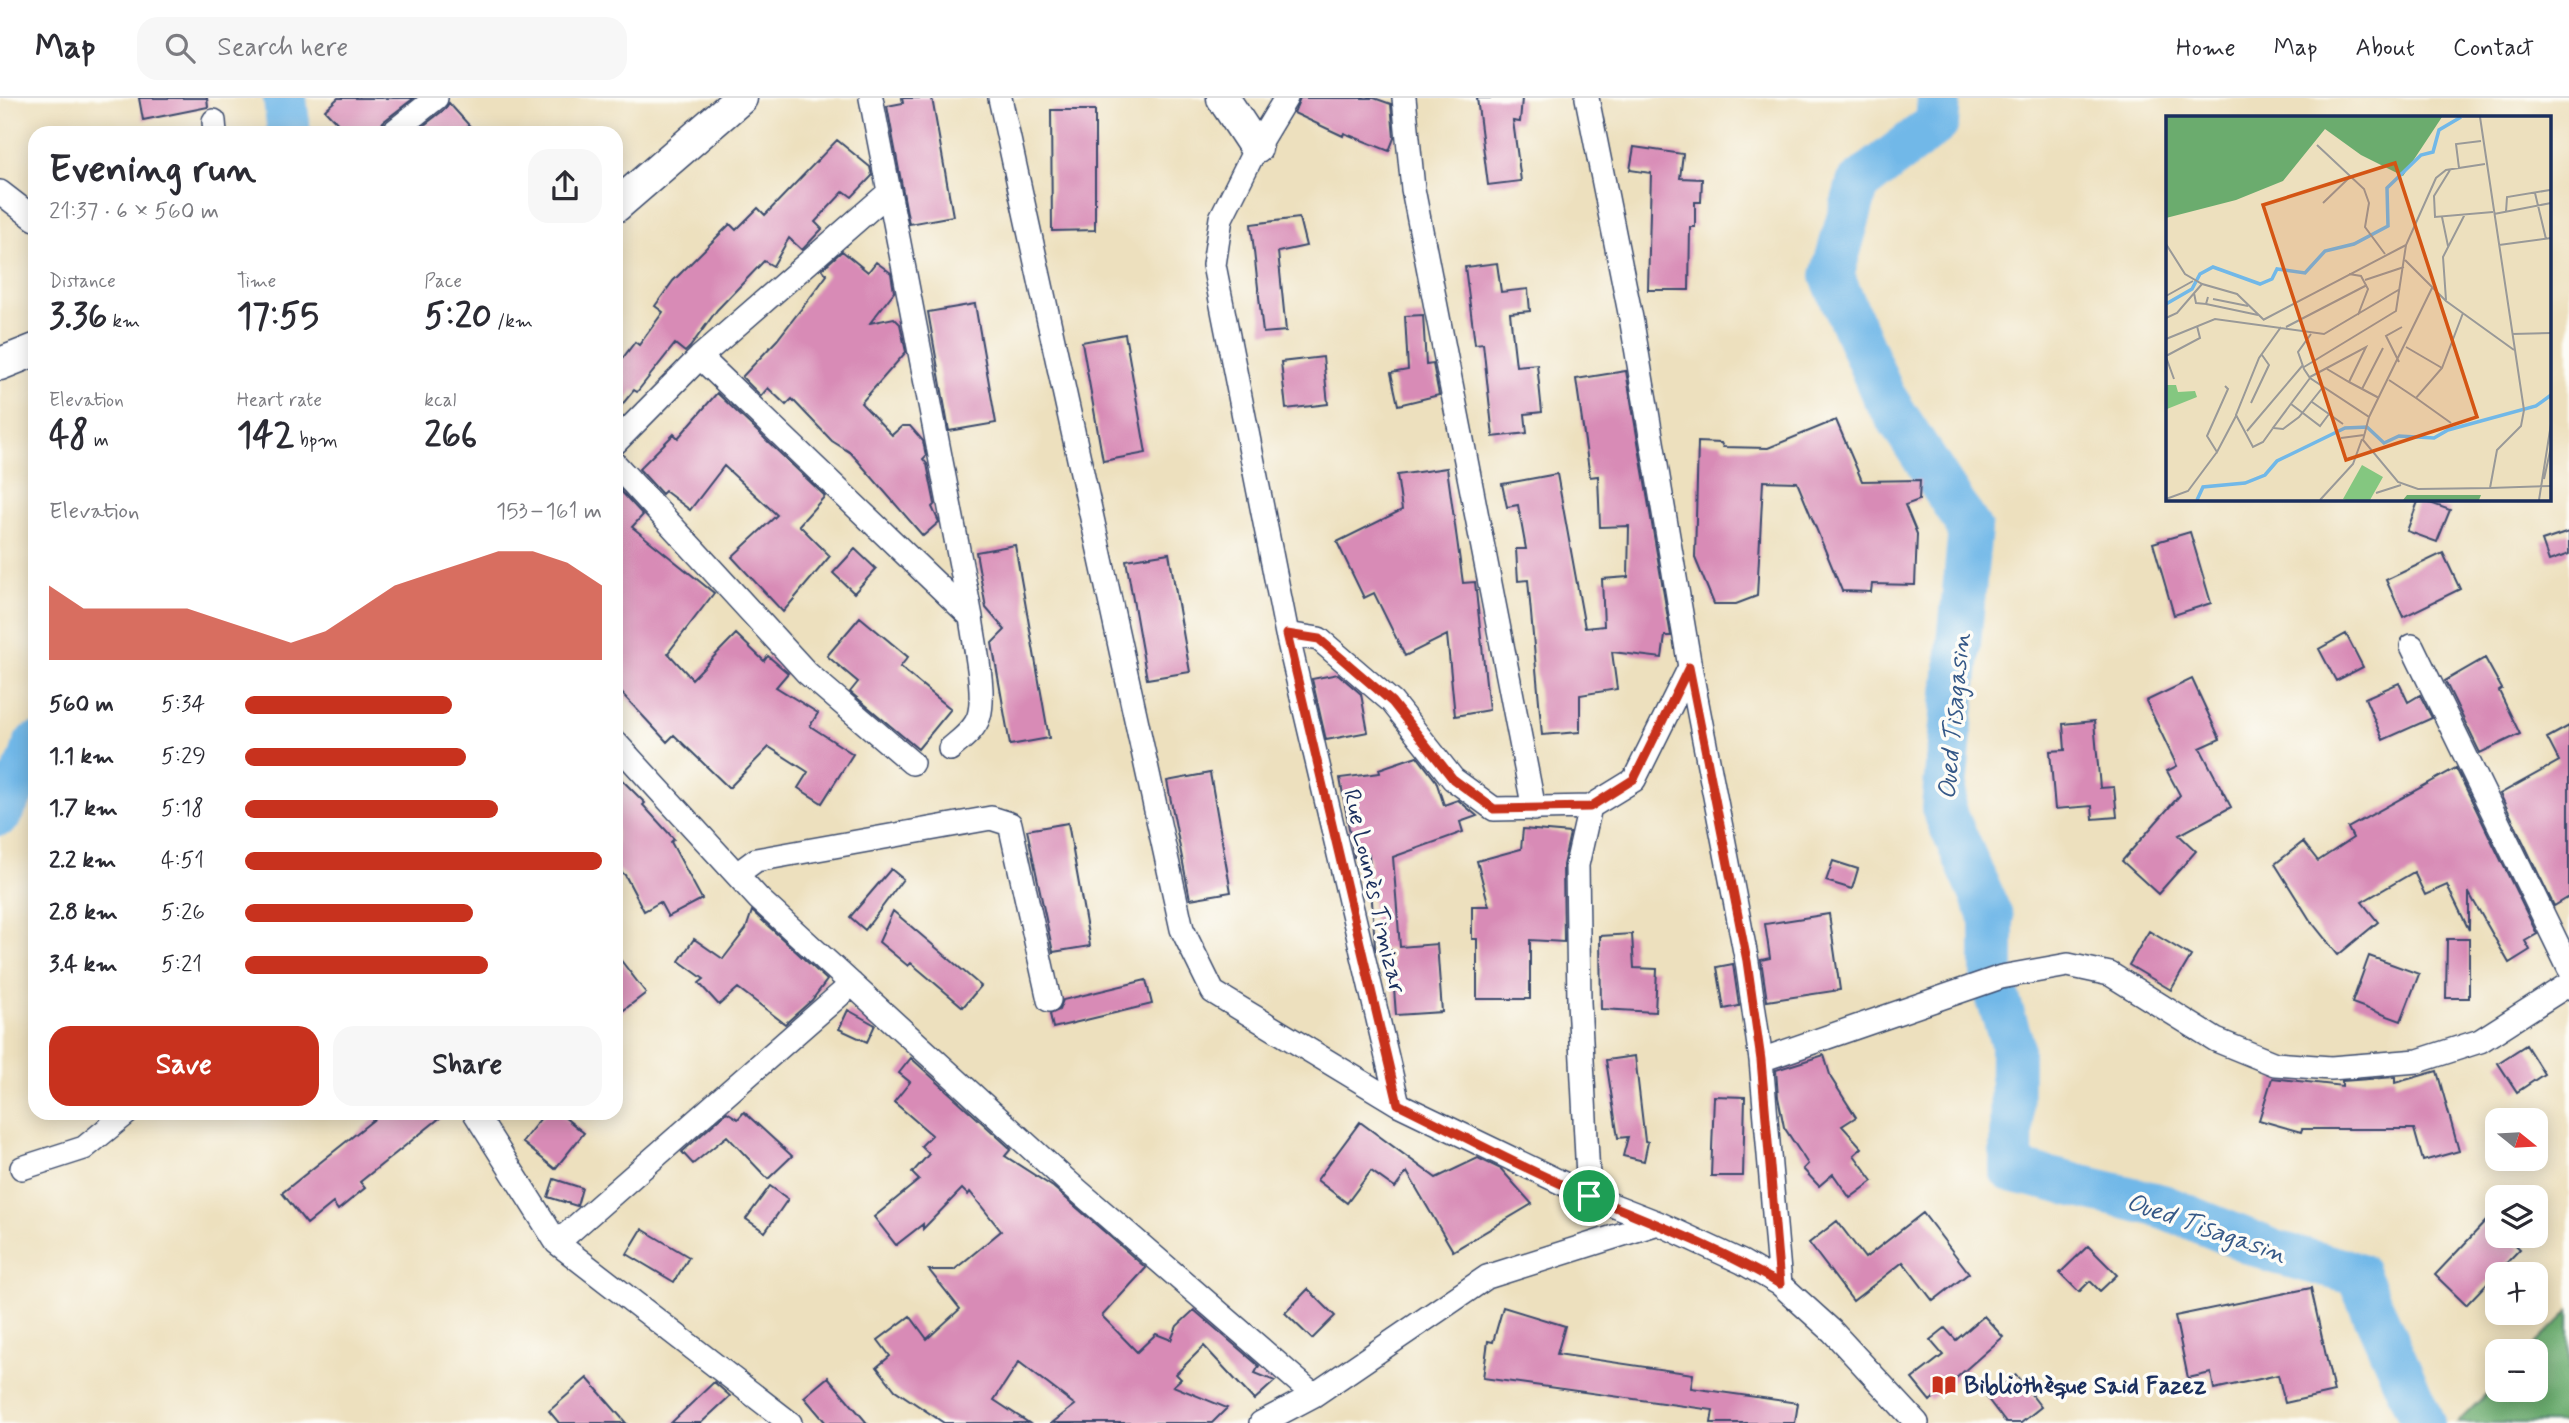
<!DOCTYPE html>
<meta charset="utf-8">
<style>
body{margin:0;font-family:Mynerve,sans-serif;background:#f7f7f7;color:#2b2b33;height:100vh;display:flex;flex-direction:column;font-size:26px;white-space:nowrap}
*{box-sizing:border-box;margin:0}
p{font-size:23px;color:#7c7c81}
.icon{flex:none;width:38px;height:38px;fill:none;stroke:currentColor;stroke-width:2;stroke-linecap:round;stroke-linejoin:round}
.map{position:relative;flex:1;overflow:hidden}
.details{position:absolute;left:28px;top:28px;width:595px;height:994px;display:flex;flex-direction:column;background:#fff;border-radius:21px;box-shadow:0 4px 18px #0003}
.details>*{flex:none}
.needle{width:46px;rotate:108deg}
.fabs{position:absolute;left:2485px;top:1010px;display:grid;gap:14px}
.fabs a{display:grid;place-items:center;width:63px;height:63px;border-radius:14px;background:#fff;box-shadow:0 4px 18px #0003;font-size:35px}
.pin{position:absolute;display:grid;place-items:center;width:60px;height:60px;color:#fff;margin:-30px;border:4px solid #fff;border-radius:50%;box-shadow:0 2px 7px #0007}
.round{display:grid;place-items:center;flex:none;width:74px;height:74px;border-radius:21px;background:#f7f7f7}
.summary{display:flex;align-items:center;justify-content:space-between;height:119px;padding:0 21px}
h1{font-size:38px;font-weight:800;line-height:52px}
.stats{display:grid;grid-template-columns:repeat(3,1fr);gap:10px;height:119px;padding:7px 21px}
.stats div{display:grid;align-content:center}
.stats b{font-size:35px;font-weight:800}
.stats small{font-size:19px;font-weight:400}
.stats p{font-size:19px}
.chart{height:196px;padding:14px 21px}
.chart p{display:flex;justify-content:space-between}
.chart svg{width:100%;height:126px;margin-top:7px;fill:#c8321e;opacity:.7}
.button{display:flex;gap:14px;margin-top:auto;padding:14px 21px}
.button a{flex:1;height:80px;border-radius:21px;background:#c8321e;color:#fff;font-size:28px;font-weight:800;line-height:80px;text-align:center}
.button a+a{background:#f7f7f7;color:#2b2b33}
ul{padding:0 21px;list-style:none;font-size:23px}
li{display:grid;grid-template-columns:112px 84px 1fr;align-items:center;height:52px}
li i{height:18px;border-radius:9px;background:#c8321e}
header{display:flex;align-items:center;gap:42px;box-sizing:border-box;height:98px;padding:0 35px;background:#fff;border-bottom:2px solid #e1e1e2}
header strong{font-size:33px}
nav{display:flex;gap:38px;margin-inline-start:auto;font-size:24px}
.search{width:490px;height:63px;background:#f7f7f7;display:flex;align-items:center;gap:18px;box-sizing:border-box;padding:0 24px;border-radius:21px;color:#7c7c81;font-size:26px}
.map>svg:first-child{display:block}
.forest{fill:#6bac6e;stroke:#436e66;stroke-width:2}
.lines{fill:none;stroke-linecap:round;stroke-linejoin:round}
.river{stroke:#71b8e8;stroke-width:44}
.building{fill:#d88bb6}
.street-casing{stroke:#3a4a6c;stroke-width:26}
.secondary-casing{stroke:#3a4a6c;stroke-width:35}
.street{stroke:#fff;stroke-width:23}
.secondary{stroke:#fff;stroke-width:32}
.route-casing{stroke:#fff;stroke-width:14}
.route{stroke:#c8321e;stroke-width:9}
.labels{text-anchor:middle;stroke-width:7;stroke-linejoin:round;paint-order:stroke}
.street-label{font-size:24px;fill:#1b2f5e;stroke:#fdfcf7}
.poi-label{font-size:24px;font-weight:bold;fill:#1b2f5e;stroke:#fdfcf7;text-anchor:start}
.water-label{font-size:26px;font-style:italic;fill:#355887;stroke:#fdfcf7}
.inset-river{fill:none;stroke:#71b8e8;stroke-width:3.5}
.inset-road{fill:none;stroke:#999998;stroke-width:2}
.view{fill:#d45514;fill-opacity:0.15;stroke:#d45514;stroke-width:3.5}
.inset-edge{fill:none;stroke:#1b2f5e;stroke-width:3.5}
</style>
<header>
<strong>Map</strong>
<div class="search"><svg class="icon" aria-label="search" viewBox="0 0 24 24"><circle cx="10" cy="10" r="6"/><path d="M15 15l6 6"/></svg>Search here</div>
<nav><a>Home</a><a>Map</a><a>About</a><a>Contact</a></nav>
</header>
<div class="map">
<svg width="2569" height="1325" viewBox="0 0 2569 1325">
<rect width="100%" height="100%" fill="#fdfcf7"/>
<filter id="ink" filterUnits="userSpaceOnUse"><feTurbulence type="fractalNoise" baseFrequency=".0143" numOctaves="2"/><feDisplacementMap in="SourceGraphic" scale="14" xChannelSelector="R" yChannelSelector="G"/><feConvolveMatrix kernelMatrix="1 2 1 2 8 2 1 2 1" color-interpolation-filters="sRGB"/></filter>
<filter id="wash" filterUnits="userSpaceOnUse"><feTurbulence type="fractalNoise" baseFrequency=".00686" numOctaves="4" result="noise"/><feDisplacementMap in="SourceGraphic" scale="28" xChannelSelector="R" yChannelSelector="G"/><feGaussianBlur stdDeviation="1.57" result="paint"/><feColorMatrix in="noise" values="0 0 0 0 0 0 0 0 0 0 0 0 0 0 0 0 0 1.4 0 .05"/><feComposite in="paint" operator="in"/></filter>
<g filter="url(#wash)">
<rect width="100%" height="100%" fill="#ede0be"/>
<path class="forest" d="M2569,1213V1325H2457L2497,1285V1292H2536V1253H2529Z"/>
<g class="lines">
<path class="river" d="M285,0L289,35
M1939,0L1937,25L1858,86L1832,178L1883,297L1970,431L1943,710L1992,821V882L2012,945L2011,1072L2162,1108L2275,1154L2357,1176L2423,1325
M0,716L29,666L35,647"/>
</g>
<g id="blocks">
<path class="building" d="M139,0H207L208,9L143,22Z
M338,0H414L383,24L378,35H347L325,12Z
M902,0H932L953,118L909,126L887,8L903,5Z
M1300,0H1374L1391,6L1394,40L1389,53L1344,35L1343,38L1294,15Z
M1477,0H1522L1520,24L1513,23L1521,83L1488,87Z
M449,5L476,35H414L445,11Z
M1051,12H1095V132L1052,133Z
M837,42L870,69L872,78L852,99L844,93L815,124L822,131L802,152L789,140L773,168L764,163L717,212L690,249L685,254L675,246L637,294L634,292L616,314V269L635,244L639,247L663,214L655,208L673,183L730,126L736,132L758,110L765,117Z
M1634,49L1683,56L1680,80L1702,81L1701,104H1695V129H1690L1689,192H1648L1651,75L1630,72Z
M1299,120L1306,148L1278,154L1286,233L1263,235L1251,126Z
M842,153L868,174L876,164L891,175L894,194L870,225L894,220L900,226L906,254L861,305L892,337L902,328H910L923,343L926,358L923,361L927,366L935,406L932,409L939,424L923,438L851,355L832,343L792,301L786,307L768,290L761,298L742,279L777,242L819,188L827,177L822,171Z
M1497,165L1501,194L1528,191L1530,213L1510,215L1516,268L1537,266L1542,314L1525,316L1527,335L1493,339L1483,245L1475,246L1465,169Z
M975,206L996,325L949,333L928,214Z
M1423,217L1426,267L1433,266L1439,297L1398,307L1391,275L1408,272L1405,218Z
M1125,236L1146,355L1103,363L1082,244Z
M1323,259L1328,306L1286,311L1281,264Z
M1626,273L1671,538H1665L1662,560L1612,554L1617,591L1580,597V634L1542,637L1528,482L1518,483L1516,451H1526L1518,407L1507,409L1502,386L1557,376L1585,530L1604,528L1602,481L1628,479L1629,428L1600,429L1598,378L1590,379L1576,281Z
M717,295L825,398L799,427L830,458L783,514L732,459L777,417L724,368L690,412L665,393L662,396L639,371L674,336L678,340Z
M1836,322L1862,383L1920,382L1919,402L1905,407L1917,436L1915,487L1872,486L1871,494L1842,493L1797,384L1763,383L1757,498L1736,506H1714L1695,460L1698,344L1721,345L1723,349L1768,350Z
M1447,370L1463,485L1475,484L1489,612L1455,618L1447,537L1405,558L1374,495L1364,500L1337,444L1402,412L1397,377Z
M619,391L643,417L632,429L714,495L668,555L692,581L736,536L764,563L768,558L788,575L776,589L818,615L810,628L853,656L822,705L798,690L808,674L769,649L729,690L674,637L667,644L616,589V394Z
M2419,401L2450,412L2437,444L2407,433Z
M2190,434L2211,505L2174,517L2153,445Z
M2569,434V456L2549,463L2542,443Z
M1015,447L1049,640L1010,647L992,545L1005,532L986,510L976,454Z
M855,451L876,471L854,495L833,475Z
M1169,455L1190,574L1147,581L1126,462Z
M2443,455L2460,491L2403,519L2386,482Z
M860,519L908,559L900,569L951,611L918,651L850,594L858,584L827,558Z
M2346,536L2363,569L2336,583L2319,551Z
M2485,560L2502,591L2499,593L2520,636L2480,655L2445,583Z
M1338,576L1361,596L1368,634L1326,642L1312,581Z
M2192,581L2220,641L2200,650L2231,709L2179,737L2196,753L2158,796L2122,763L2180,697L2167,673L2177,668L2146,603Z
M2399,585L2408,604L2420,597L2432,620L2383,642L2365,600Z
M2094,623L2100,690L2114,689L2117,719L2093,721L2092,708L2055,711L2050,653L2065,652L2063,626Z
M2569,628V799L2554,808L2500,696L2559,663L2547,640Z
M1417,658L1436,683L1444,707L1458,702L1477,718L1460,724L1463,734L1393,759L1400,849L1437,846L1442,914L1396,917L1391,851L1376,852L1375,849L1369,757L1354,759L1340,680L1380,675L1379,671Z
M2456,670L2537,836L2525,843L2530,852L2509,865L2469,795V832L2447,787L2425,797L2414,774L2362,804L2378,824L2338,857L2310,822L2275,766L2303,744L2318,763L2353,740L2348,730Z
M1210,675L1231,794L1190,801L1167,683Z
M616,676L645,705L643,707L674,741L671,744L702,801L668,819L660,804L644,813L625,777L616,770Z
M1068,725L1090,848L1053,854L1027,732Z
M1523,731L1570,735L1563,767L1564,844L1530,842V901H1477V841H1472V808H1489L1477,763L1521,751Z
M1833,763L1858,771L1852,791L1826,783Z
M891,771L903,781L865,832L850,819Z
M752,813L827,882L812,902L785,926L738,890L719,907L699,885L704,881L679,863L694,841L723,861L746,831Z
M893,813L981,888L963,909L911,865L908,868L879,844Z
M1829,816L1840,892L1767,903L1761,862L1770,860L1765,826Z
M2149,833L2191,858L2171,892L2129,867Z
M1632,836L1634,870L1657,871L1655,914L1601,911L1600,838Z
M2447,841H2469V900H2446Z
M616,856L646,895L616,918Z
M2369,858L2419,876L2401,923L2352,905Z
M1733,866L1739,908L1724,911L1717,869Z
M1146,882L1152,906L1053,930L1050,916L1059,912L1063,902Z
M848,912L875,927L867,944L839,931Z
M2526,947L2544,976L2517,994L2498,965Z
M1824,957L1831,980L1856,1019L1842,1028L1862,1050L1854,1057L1873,1083L1850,1100L1833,1076L1819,1088L1803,1071L1808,1066L1784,1029L1778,999L1776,972Z
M1635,958L1645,1043L1648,1044L1644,1063L1623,1058L1628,1039L1618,1040L1606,962Z
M911,960L1011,1051L1005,1058L1053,1089L1146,1170L1102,1218L1137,1254L1156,1236L1171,1242L1177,1228L1194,1212L1259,1268L1255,1275L1275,1283L1254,1302L1204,1248L1176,1276L1181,1281L1173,1288L1227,1310L1212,1325H1052L1075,1307L1019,1264L994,1302L1029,1325H944L895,1292L877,1269L890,1258L878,1242L910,1218L927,1241L960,1211L929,1172H954L1001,1133L970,1094L968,1097L962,1091L923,1131V1126L896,1147L874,1119L919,1082L912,1075L929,1056L921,1048L932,1037L894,1004L910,984L899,975Z
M2437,973L2459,1053L2423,1063L2414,1031H2302L2301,1034L2259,1022L2272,980L2342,988V983L2395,979V985Z
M1714,998L1745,999L1743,1078H1711Z
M727,1014L738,1021L744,1014L792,1058L768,1081L727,1038L693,1066L682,1054Z
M382,1015H446L360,1084L365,1090L338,1112L333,1105L307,1126L282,1095Z
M545,1015H559L584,1035L555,1071L522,1044Z
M1360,1024L1436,1080L1478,1060L1501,1071L1532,1106L1453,1153L1407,1074L1395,1090L1371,1073L1347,1105L1317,1082Z
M554,1081L582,1090L577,1108L548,1099Z
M770,1088L788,1101L765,1134L746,1121Z
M1923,1115L1969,1175L1933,1203L1903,1164L1853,1203L1809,1145L1837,1123L1865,1160Z
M2488,1121L2497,1129V1138H2506L2520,1151L2466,1207L2435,1177Z
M642,1131L689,1159L674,1184L627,1156Z
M2088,1148L2117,1177L2100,1193L2090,1183L2079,1194L2060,1175Z
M2311,1190L2334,1294L2285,1305L2278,1277L2214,1291L2211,1275L2188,1280L2175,1218Z
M1308,1191L1335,1218L1312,1241L1285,1215Z
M1503,1209L1565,1228L1557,1256L1693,1276L1691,1290L1798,1305L1795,1325H1711L1713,1312L1483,1280L1488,1243L1493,1244Z
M1984,1218L2003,1239L1930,1303L1912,1281L1943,1257L1930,1242L1945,1230L1956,1242Z
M2016,1277L2041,1309L2021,1325H2006L1987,1300Z
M828,1279L867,1325H826L804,1299Z
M587,1280L626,1325H559L549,1313Z
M714,1284L730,1298L701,1325H671Z"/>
</g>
</g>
<g filter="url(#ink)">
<use href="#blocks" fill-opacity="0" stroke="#3a4a6c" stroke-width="2"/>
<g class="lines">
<g class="street-casing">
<path id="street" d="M871,0L971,519L700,259L887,96
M1000,0L1182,831L1213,894L1398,1006L1589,1098L1658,1125L1742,1164L1780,1186L1832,1233L1917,1325
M1286,0L1256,50L1221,120L1214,167L1287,536L1398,1006
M1404,0L1413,91L1534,711
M1587,0L1632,225L1690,569L1747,864L1761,962L1780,1186
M214,23L215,35
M392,35L436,0
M0,94L35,121
M616,344L700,259
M616,367L807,575L912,665
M1287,536L1319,541L1392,604L1453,681L1494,711L1590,709L1634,682L1690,569
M2412,548L2569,870
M616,645L759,801L1068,1084L1314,1297
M950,651C960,642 975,632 979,618C986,593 974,545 971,519
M737,776L756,762L991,720L1010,726L1049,902
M1761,962L2001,879L2068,867L2110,876L2216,942L2275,966L2331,970L2418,963L2480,943L2569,886
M475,1015L557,1145L790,1325
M22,1070L84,1050L127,1015
M1589,1098L1579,904L1577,767L1590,709
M557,1145L852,886
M1261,1325L1314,1297L1487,1179L1658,1125"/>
</g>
<g class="secondary-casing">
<path id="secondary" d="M1223,0L1256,50
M616,108L741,0
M0,266L35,252"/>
</g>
<use href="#street" class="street"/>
<use href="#secondary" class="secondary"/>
</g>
</g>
<g class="lines" filter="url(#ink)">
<g class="route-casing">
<path id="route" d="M1287,536L1319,541L1392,604L1453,681L1494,711L1590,709L1634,681L1689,569L1747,863L1761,962L1780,1186C1719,1150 1656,1126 1591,1099C1525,1072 1462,1037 1398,1006Z"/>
</g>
<use href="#route" class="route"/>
</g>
<defs>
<g id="library-bare" transform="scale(1.89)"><path d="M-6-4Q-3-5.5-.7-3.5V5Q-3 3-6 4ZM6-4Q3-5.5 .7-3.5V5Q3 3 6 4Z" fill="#c8321e" stroke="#fdfcf7" stroke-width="2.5" paint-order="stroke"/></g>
</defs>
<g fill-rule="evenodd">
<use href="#library-bare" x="1944" y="1287"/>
</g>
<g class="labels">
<g class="street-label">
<text transform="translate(1375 793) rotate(77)" y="8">Rue Lounès Timizar</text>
</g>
<g class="poi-label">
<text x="1964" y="1295">Bibliothèque Said Fazez</text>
</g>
<g class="water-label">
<text transform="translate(1953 618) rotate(-85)" y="9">Oued Tisagasin</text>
<text transform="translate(2207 1129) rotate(19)" y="9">Oued Tisagasin</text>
</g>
</g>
<g transform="translate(2166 18)">
<rect width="385" height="385" fill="#ede0be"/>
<path d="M0,269H10L12,276L29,275L31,281L1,293ZM196,349L217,361L204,384H180L177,383Z" fill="#84c780"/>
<path d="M0,1H276L237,60L195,39L159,13L117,65L70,84L0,102ZM241,379H315L313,384H237Z" fill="#6bac6e"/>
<path class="inset-river" d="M0,188L26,173L34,158L47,151L94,168L106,163L111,153L139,157L159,135L188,128L222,110L221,72L255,39L267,36L273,14L295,1M31,384L37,371L79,367L99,359L111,345L179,312L201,311L218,327L233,320L268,322L282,314L370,290L385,279"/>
<path class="inset-road" d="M314,1L358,294L355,310L331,334L324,372L385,370M151,29L198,73L203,87L199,111L219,138M293,52L290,28L315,25M284,54L268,80L269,101L327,96M369,77L380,123M157,87L185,60M340,96L341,81L384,74M328,98L385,87M276,101L282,130M0,128L19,158L36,168M333,129L385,122M239,144L280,185L348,234M183,158L195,160L202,173L192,199M199,164L238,151M28,177L30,187L40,188L42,181M0,180L27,165M47,183L82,190M280,184L277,141L299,98M40,188L92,199M0,202L11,197L36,168L71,178L98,204M97,204L240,129M120,211L201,169M145,218L132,236L138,253L144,262L203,301L197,324L232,366L252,373L324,372M346,218L385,217M0,223L49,203L158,218L234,173M240,231L276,252M0,240L34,222L31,210M0,241L8,263M233,246L220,220L236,211M138,251L230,195L240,129L270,62L280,54L319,48M144,261L200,231L183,266L161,253M144,262L107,312L117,313L133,301L157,271M223,264L250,282L276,252L297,197M183,266L213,282M59,270L62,273L41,320L51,336L70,300M196,273L217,232M250,282L285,307M146,286L177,308M85,287L103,249L96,239M125,288L154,310L163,298M203,301L266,172M107,312L97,326L87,331L70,299L93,242L115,211M81,315L137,249M175,322L198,319M378,363L385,331M210,377L235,369M0,383L22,375L51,336M154,384L187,348L196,323M373,384L385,308"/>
<path class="view" d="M229,47L311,301L180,344L97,89Z"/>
<rect width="385" height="385" class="inset-edge"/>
</g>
</svg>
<div class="fabs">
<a><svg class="needle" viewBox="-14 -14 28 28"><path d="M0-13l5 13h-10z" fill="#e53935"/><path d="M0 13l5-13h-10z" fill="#7c7c81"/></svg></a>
<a><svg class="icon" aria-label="layers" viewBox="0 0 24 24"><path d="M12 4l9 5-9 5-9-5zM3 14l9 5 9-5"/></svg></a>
<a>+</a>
<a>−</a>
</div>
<div class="pin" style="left:1589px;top:1098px;background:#1e9e55"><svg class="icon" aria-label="arrive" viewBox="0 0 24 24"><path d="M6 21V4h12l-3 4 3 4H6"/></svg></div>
<section class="details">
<div class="summary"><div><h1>Evening run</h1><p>21:37 · 6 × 560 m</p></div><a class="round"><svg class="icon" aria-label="share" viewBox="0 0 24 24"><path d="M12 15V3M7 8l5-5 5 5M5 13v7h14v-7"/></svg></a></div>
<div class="stats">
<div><p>Distance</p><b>3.36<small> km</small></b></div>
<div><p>Time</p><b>17:55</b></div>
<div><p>Pace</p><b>5:20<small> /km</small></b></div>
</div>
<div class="stats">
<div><p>Elevation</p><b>48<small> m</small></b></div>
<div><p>Heart rate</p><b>142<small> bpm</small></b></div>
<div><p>kcal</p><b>266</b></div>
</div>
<div class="chart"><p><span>Elevation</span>153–161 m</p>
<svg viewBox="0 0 160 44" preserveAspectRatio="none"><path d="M0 44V18L10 26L20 26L30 26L40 26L50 30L60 34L70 38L80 34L90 26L100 18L110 14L120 10L130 6L140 6L150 10L160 18V44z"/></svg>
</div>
<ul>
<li><b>560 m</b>5:34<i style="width:58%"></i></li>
<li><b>1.1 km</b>5:29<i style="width:62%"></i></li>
<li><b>1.7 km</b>5:18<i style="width:71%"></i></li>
<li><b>2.2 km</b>4:51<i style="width:100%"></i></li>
<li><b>2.8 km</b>5:26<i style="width:64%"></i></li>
<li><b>3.4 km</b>5:21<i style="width:68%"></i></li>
</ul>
<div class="button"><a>Save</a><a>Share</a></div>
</section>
</div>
